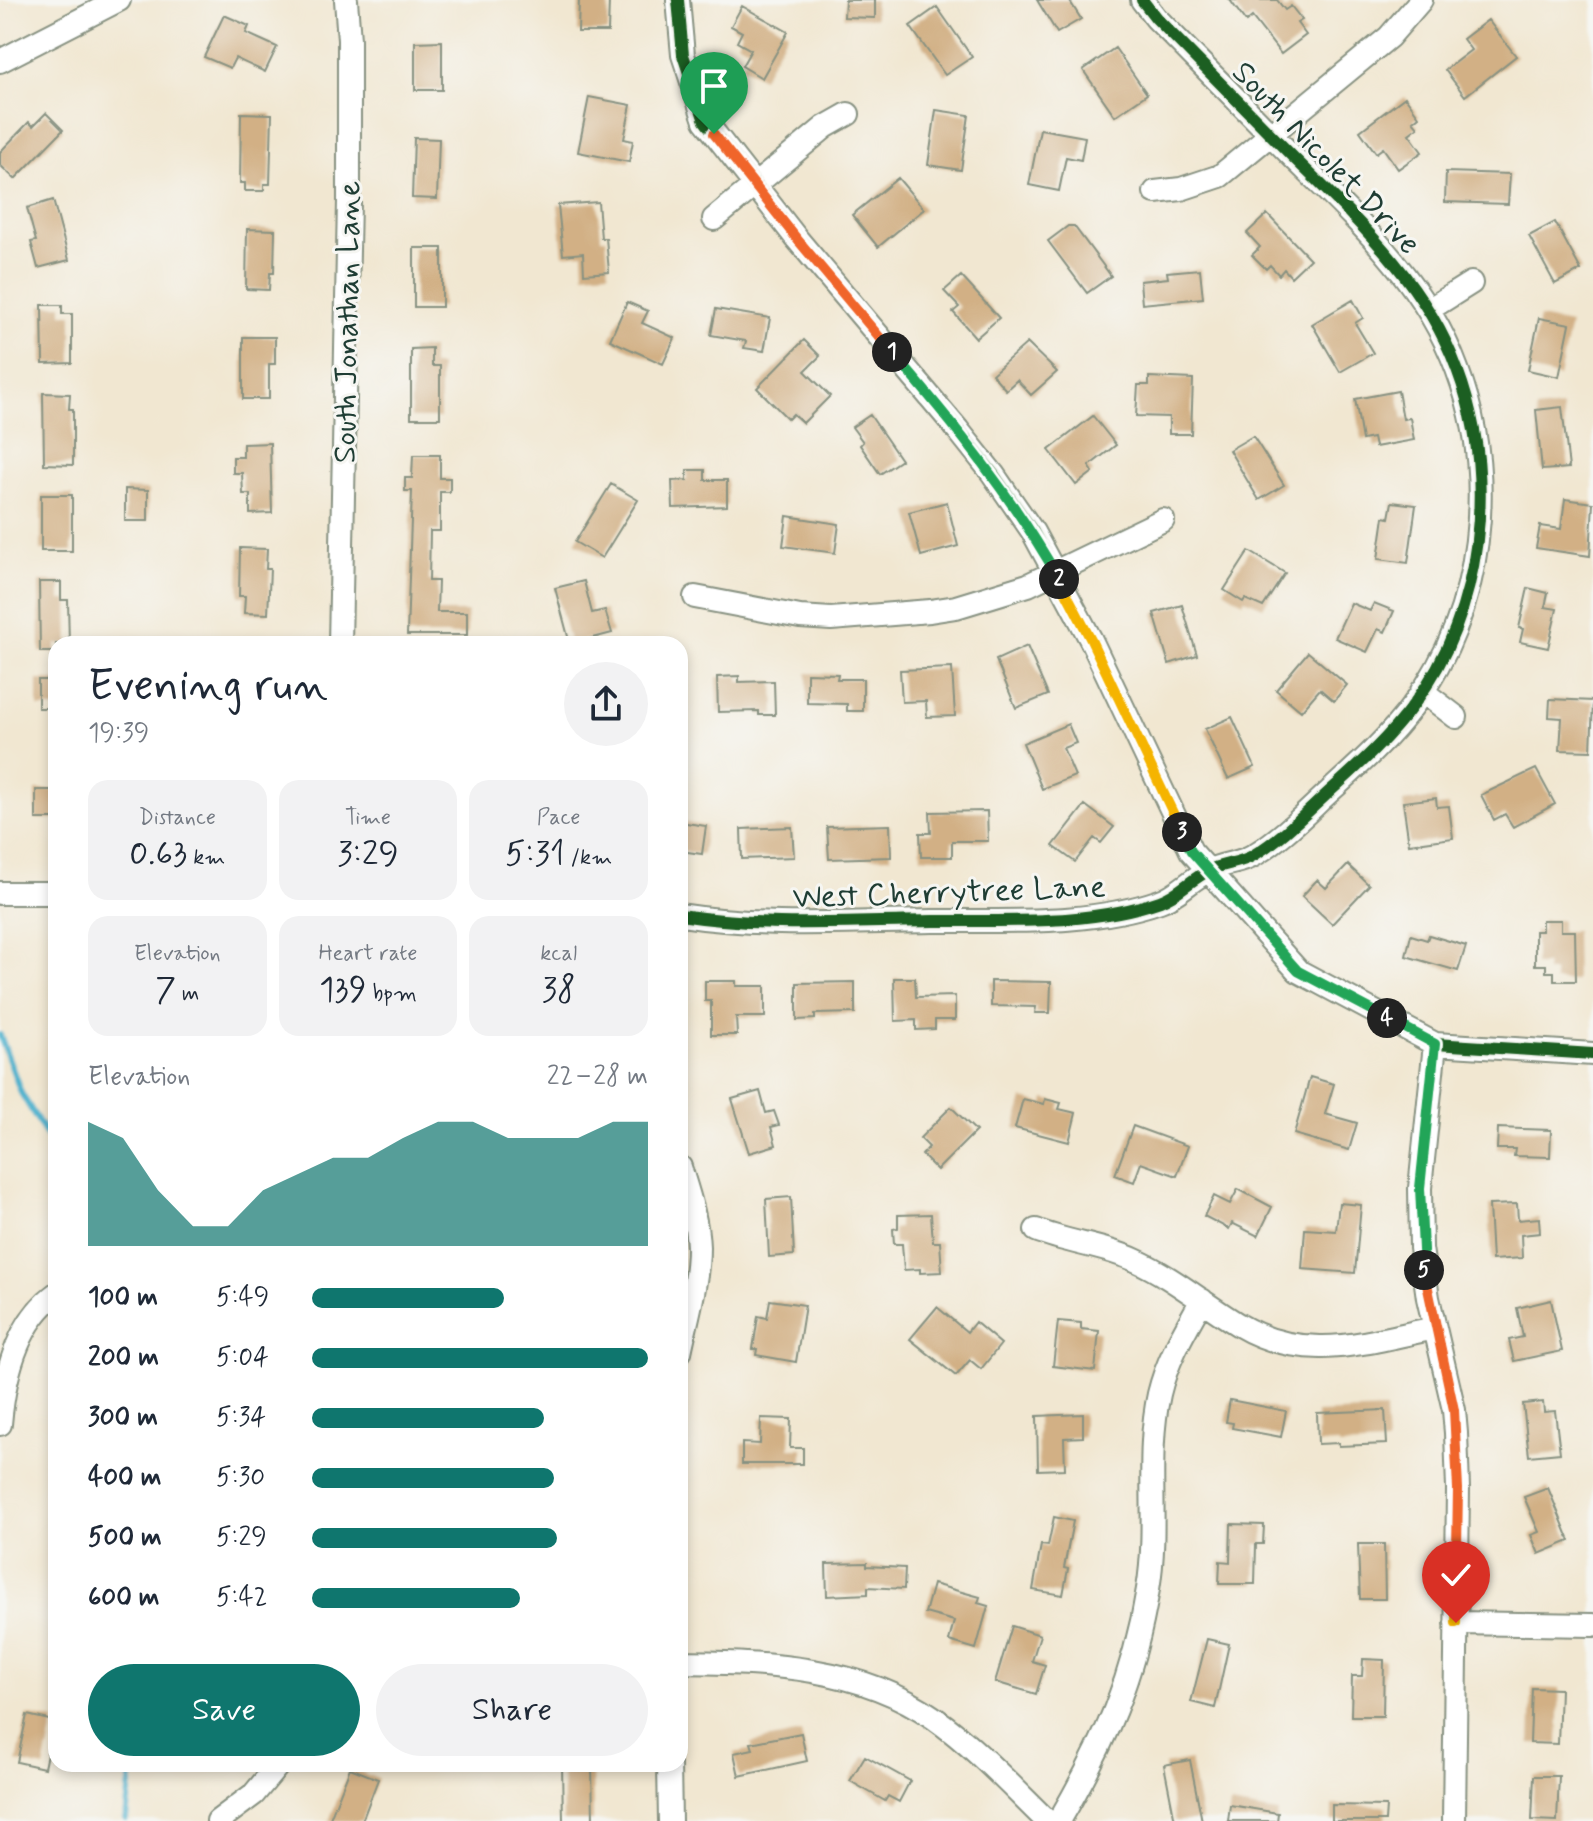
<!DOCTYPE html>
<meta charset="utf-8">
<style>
body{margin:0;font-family:Mynerve,sans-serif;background:#f2f2f3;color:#1f2937;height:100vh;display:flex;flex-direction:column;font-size:30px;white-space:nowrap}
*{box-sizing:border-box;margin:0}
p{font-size:26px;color:#747a83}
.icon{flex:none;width:44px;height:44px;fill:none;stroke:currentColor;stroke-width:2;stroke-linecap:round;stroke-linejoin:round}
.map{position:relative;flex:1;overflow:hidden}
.sheet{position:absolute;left:48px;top:636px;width:640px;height:1136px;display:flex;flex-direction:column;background:#fff;border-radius:24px;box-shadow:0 4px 12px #0003}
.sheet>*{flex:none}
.pin{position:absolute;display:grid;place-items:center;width:68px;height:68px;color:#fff;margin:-82px -34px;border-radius:50% 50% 50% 0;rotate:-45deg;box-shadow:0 0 8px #0007}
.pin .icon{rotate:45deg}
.km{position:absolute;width:40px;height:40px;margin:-20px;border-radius:50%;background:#222;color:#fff;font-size:22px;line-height:40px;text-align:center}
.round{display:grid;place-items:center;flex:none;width:84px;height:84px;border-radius:42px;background:#f2f2f3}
.overview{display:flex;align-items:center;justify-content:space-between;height:136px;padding:0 40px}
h1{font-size:44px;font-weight:600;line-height:60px}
.metrics{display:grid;grid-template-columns:repeat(3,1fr);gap:12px;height:136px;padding:8px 40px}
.metrics div{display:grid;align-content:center;border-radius:20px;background:#f2f2f3;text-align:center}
.metrics b{font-size:34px;font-weight:600}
.metrics small{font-size:22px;font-weight:400}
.metrics p{font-size:22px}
.chart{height:224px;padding:16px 40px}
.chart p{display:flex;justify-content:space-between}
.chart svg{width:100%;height:144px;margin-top:8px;fill:#0f766e;opacity:.7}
.primary-button{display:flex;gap:16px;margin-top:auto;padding:16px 40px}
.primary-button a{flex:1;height:92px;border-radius:48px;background:#0f766e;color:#fff;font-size:32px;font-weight:600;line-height:92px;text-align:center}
.primary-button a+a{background:#f2f2f3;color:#1f2937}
ul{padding:0 40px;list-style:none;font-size:26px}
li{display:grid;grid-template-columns:128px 96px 1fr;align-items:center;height:60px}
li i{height:20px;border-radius:10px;background:#0f766e}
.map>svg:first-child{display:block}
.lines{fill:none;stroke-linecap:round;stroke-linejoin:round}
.stream{stroke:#4fb2ce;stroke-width:6}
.building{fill:#d2b085}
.minor-casing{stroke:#889282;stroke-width:26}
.minor{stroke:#fff;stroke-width:22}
.cycleway-casing{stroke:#f6f6f2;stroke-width:17}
.cycleway{stroke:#1b5e20;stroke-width:12}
.split-1-casing{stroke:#fff;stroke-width:16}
.split-2-casing{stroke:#fff;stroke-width:16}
.split-3-casing{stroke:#fff;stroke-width:16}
.split-4-casing{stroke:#fff;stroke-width:16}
.split-5-casing{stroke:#fff;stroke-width:16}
.split-6-casing{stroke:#fff;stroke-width:16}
.split-7-casing{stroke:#fff;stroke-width:16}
.split-1{stroke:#f0652b;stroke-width:10}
.split-2{stroke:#22a559;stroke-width:10}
.split-3{stroke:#f5b400;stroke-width:10}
.split-4{stroke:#22a559;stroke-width:10}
.split-5{stroke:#22a559;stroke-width:10}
.split-6{stroke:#f0652b;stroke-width:10}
.split-7{stroke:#f5b400;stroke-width:10}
.labels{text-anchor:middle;stroke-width:6;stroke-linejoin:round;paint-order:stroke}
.street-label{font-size:32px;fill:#1f3d34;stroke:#f6f6f2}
</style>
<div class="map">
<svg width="1593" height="1821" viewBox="0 0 1593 1821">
<rect width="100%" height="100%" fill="#f6f6f2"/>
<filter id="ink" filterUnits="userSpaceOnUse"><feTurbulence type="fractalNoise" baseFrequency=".0125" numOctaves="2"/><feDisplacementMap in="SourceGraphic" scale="16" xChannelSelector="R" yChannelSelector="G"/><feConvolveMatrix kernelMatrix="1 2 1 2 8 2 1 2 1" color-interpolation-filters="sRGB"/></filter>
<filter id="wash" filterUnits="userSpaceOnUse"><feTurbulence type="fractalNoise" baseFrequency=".006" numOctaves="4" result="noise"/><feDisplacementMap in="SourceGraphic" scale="32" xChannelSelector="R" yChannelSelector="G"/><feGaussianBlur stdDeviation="1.8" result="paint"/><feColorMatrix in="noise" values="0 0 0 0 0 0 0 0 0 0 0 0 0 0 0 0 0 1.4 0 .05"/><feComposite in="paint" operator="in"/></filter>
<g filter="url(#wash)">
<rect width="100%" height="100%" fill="#f1e7d1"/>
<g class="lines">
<path class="stream" d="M0,1035L21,1093L56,1151
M126,1819L132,1764"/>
</g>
<g id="blocks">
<path class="building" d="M579,0H609L608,32H578Z
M845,0H875V18L844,17Z
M1037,0H1069L1081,19L1057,33Z
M1230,0H1277L1285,10L1291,6L1302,20L1297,23L1306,35L1281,54L1252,17L1246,22Z
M742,6L788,32L762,78L742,66L751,50L737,42L742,32L731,26Z
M937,7L972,57L945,75L910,26Z
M224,15L249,26L246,33L277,47L265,72L235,58L230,68L204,57Z
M1488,20L1516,56L1465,96L1445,70L1471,50L1463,39Z
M442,41V90H415V42Z
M1115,48L1147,94L1115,116L1083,70Z
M589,97L631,105L624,139L633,141L629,162L578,152Z
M1405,97L1419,116L1413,121L1418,127L1409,134L1422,152L1398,169L1383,148L1376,153L1360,131Z
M936,110L969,115L961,170L928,165Z
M46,113L63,130L15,179L0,165V152L29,122L33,126Z
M241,113L272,114L270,184H264V191H245V183H240Z
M1040,129L1085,137L1081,160L1066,157L1059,191L1029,185Z
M414,138L439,139L437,199L412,198Z
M1446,172L1510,174L1508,204L1445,202Z
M898,178L924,209L878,247L852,215Z
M53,200L69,260L38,268L31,242L36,241L27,208Z
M598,202L601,238H606L609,272L584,274L583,253L563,255L558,205Z
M1267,214L1310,259L1291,277L1284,269L1279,275L1270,265L1266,269L1252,255L1260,247L1247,233Z
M1555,222L1581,270L1555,284L1529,236Z
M1068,226H1074L1111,276L1087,293L1048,241Z
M247,229L275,230L274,273H270L269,290L246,289Z
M414,248H442V307H414Z
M1200,269L1203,298L1142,304L1140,281L1168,278L1167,272Z
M961,276L999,318L976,338L953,312L959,307L944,291Z
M1353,300L1363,318L1355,323L1373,353L1340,372L1312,324Z
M627,302L648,311L642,323L675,338L663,364L610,340Z
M42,305H62V314H72V363L43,364Z
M716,309L770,318L764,351L744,348L746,341L711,335Z
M1539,318L1570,324L1559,377L1528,370Z
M243,337H275V364H269V399H243Z
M804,340L820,356L805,371L830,396L803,423L793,414L788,419L757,388Z
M1027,343L1057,372L1031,395L1017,380L1006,390L992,374Z
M432,348V366H440V418H411V349Z
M1149,377L1193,379L1191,434H1169V417L1136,416L1138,385H1149Z
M1398,391L1403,419L1410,418L1414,440L1375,447L1373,438L1362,440L1355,399Z
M43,393L70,394L69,409H73V465L44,464Z
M1562,407L1569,468L1542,470L1536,410Z
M870,415L901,460L880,474L860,445L863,442L852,427Z
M1093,416L1116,445L1089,466L1093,472L1076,485L1049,450Z
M1253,436L1284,485L1259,500L1229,450Z
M270,443L272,513L250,514V494H243L242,473H233V457H243V444Z
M413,455H440V478H450V492H440V531H430L429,581H438L437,612H467V635H407L412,491H405V478H412Z
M687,470H705V480H727V506L673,508L672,481L687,480Z
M611,484L638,500L602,558L575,542Z
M125,489L148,490V521H125Z
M41,495H72V551H41Z
M1565,499L1593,503L1590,556L1536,548L1540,526L1561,529Z
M947,502L958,546L921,556L909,512Z
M1392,502L1416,505L1408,563L1378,559L1384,517L1389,518Z
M787,516L839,524L835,553L783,546Z
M240,548L267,549L266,569H270L268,614L244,613L245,596H239Z
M1249,551L1285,573L1263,607L1245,599L1243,602L1224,590Z
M584,581L592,613L605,610L612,633L570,644L555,588Z
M39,582H61V600H68L69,644H56V652H40Z
M1528,588L1548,593L1545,607L1557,609L1548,648L1520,642L1523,629L1519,628Z
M1351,603L1370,611L1374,603L1394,611L1385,632L1378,629L1367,652L1335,638Z
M1182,605L1197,655L1169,664L1154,613Z
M1027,646L1048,695L1016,708L996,660Z
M1308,652L1347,685L1334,701L1320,689L1301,711L1276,690Z
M952,668L955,716L927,717L926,701L902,702L900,670Z
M807,673L838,674L837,679H863V711H847V704L807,703Z
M739,676V682L774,681L775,715H759V711L718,712L717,677Z
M38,680H56V708H38Z
M1550,699L1593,701L1591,751L1560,750L1562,718L1549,717Z
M1232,717L1255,767L1228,779L1205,729Z
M1068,724L1076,743L1063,748L1075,776L1042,789L1023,743Z
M1536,769L1555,804L1513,827L1505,814L1494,820L1481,795Z
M36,790H56V819H36Z
M1436,798L1437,807L1449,806L1453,838L1409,844L1403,802Z
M1085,805L1114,827L1101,843L1094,838L1075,862L1053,846Z
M987,811L988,841H952V857H921L920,833H931L930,812Z
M680,822L706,826L702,854L680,851Z
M890,825L891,857L829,859L827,827Z
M792,827L794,857L742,859L741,829Z
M1348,865L1369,885L1332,924L1302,896L1317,880L1326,888Z
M1542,920H1561V931H1575L1576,981H1554V972H1546V965H1535V931H1542Z
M1411,935L1427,940L1429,935L1466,946L1458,971L1406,956Z
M894,978H915L916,997L955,996V1020H935V1029L916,1030V1020L895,1021Z
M705,981H736V986H765V1017H736L737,1035H711V1001H705Z
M991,981L1051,982L1050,1013H1035L1036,1007L991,1006Z
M855,982V1013L815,1014V1019L797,1020V983Z
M1310,1077L1334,1084L1325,1114L1357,1123L1349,1150L1294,1134Z
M760,1091L766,1113L774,1111L779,1125L771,1127L776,1145L749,1153L732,1099Z
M1023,1099L1044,1104L1045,1099L1061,1103L1059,1109L1076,1113L1069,1142L1015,1128Z
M951,1107L976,1131L937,1170L922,1155L929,1147L920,1138Z
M1133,1126L1188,1146L1177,1176L1141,1163L1134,1182L1115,1175Z
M1498,1128L1551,1130L1550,1157L1514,1156L1515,1149H1497Z
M1238,1189L1272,1207L1258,1236L1232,1223L1229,1229L1204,1216L1214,1196L1230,1204Z
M791,1197L794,1255L769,1257L766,1199Z
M1339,1203L1361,1205L1355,1273L1302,1269L1305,1229L1336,1231Z
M1517,1204L1518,1220L1539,1218L1540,1233L1521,1235L1522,1258L1492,1260L1489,1205Z
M931,1214L933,1242H940L942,1272L920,1273V1269L904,1270L902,1244H894L893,1229L898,1228V1215Z
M770,1300L805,1305L796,1362L756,1355L757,1349H753L758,1316L767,1318Z
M1551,1300L1562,1351L1514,1361L1509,1340L1523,1337L1517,1308Z
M937,1307L967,1332L975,1322L1001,1344L981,1369L970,1360L956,1376L910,1339Z
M1058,1321L1081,1323V1329L1099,1331L1095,1371L1053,1366Z
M1230,1400L1286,1411L1281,1437L1232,1428L1233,1423L1226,1422Z
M1543,1402L1544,1412L1555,1411L1560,1453L1529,1456L1523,1404Z
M1385,1410L1387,1444L1339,1446V1443L1318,1444L1317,1413Z
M1083,1414V1437L1064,1438L1065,1469L1038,1470L1037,1416Z
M761,1418L791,1419L790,1448H803V1464H742V1443L760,1444Z
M1548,1488L1570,1541L1539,1554L1531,1535L1539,1532L1524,1497Z
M1054,1517L1073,1521L1064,1568L1068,1569L1063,1595L1033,1590L1041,1545L1048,1546Z
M1231,1524L1264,1525L1263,1544H1256L1255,1584H1219L1220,1561L1230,1562Z
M1358,1544H1384L1385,1599H1360Z
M867,1563V1566L905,1568L904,1589L868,1587V1594L827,1596L826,1564Z
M933,1584L980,1597L978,1603L988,1606L976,1649L949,1641L954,1621L925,1613Z
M1012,1626L1040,1635L1032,1661L1045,1665L1036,1694L995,1682Z
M1207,1639L1229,1644L1215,1708L1191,1702Z
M1363,1659L1384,1660L1383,1716H1351L1352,1676H1362Z
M1532,1688L1560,1689L1558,1744L1530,1743Z
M27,1715L54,1721L44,1768L17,1762Z
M801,1733L807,1761L739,1776L734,1753L753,1749L751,1743Z
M865,1756L910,1781L899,1802L888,1796L885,1801L850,1781Z
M1190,1760L1202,1821H1175L1164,1765Z
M562,1764H592L593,1821H563Z
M350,1768L378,1779L362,1821H329Z
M1534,1776H1559L1557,1821L1532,1820Z
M1230,1805L1278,1813L1277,1821H1228Z
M1332,1805L1386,1806L1385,1821H1332Z"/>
</g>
</g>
<g filter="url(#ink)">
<use href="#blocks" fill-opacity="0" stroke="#889282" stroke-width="2"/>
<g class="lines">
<g class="minor-casing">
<path id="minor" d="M678,0L683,55L705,121L797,239L958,430L993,474L1033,532L1091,640L1191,851L1298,971L1435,1044L1593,1054
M0,61L119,0
M1155,192L1181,189L1220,176L1389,37L1421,0
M714,219L825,127L848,114
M1428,310L1471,283
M695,597L800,617L831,619L930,611L956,607L1028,585L1163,520
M340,644L349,201V40L346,0
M1422,691L1456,717
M0,893H56
M680,915C764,928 848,922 933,921C1007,920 1088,926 1160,901C1178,895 1191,879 1208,871C1222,863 1240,864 1254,855C1282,838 1305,814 1329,792C1359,765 1390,737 1414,704C1483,610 1498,478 1457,369C1425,282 1358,221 1294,158C1248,111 1202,65 1156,18L1142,0
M1435,1044L1420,1188L1421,1248L1428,1298L1454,1410L1456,1433L1458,1489L1454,1821
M680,1167C688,1193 697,1219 698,1247C698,1282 687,1318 680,1352
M1036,1230C1068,1243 1104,1246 1135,1260C1173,1277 1204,1304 1239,1325C1305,1364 1366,1342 1435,1328
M0,1424C4,1378 16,1323 56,1294
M1456,1623L1593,1625
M680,1662C767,1663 860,1666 934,1718C975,1747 1011,1786 1047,1821
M669,1764L670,1821
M218,1821L254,1794L279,1764
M1059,1821C1104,1744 1134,1678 1148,1589C1159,1525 1145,1457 1159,1394C1167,1360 1185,1330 1202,1300"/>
</g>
<use href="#minor" class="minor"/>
<g class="cycleway-casing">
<path id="cycleway" d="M678,0L683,55L705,121L797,239L958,430L993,474L1033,532L1091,640L1191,851L1298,971L1435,1044L1593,1054
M680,915C764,928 848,922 933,921C1007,920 1088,926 1160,901C1178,895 1191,879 1208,871C1222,863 1240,864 1254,855C1282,838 1305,814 1329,792C1359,765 1390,737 1414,704C1483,610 1498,478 1457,369C1425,282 1358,221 1294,158C1248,111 1202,65 1156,18L1142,0"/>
</g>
<use href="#cycleway" class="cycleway"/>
</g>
</g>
<g class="lines" filter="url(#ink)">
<g class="split-1-casing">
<path id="split-1" d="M714,134L797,239L892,352"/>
</g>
<g class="split-2-casing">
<path id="split-2" d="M892,352C954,424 1012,496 1059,579"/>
</g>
<g class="split-3-casing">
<path id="split-3" d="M1059,579L1091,640L1182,832"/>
</g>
<g class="split-4-casing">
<path id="split-4" d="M1182,832L1191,851L1298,971L1387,1018"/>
</g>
<g class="split-5-casing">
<path id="split-5" d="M1387,1018L1435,1044L1420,1188L1424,1270"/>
</g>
<g class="split-6-casing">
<path id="split-6" d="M1424,1270L1454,1410L1458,1489L1457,1549"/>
</g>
<g class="split-7-casing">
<path id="split-7" d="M1456,1623L1457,1549"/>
</g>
<use href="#split-1" class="split-1"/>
<use href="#split-2" class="split-2"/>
<use href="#split-3" class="split-3"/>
<use href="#split-4" class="split-4"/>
<use href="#split-5" class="split-5"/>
<use href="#split-6" class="split-6"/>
<use href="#split-7" class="split-7"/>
</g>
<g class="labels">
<g class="street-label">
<text transform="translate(1327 157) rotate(46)" y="11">South Nicolet Drive</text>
<text transform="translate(346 322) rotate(-89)" y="11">South Jonathan Lane</text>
<text transform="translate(949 891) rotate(-2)" y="11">West Cherrytree Lane</text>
</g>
</g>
</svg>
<div class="pin" style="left:714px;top:134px;background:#1e9e55"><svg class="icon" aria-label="arrive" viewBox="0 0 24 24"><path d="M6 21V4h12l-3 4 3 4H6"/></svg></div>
<div class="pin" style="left:1456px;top:1623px;background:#d93025"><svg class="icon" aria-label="check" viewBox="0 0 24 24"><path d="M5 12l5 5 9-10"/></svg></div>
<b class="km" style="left:892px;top:352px">1</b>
<b class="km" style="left:1059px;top:579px">2</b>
<b class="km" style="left:1182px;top:832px">3</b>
<b class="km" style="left:1387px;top:1018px">4</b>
<b class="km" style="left:1424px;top:1270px">5</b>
<section class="sheet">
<div class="overview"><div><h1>Evening run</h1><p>19:39</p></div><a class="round"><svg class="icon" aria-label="share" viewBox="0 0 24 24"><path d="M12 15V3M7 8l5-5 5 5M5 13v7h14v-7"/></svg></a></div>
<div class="metrics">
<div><p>Distance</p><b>0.63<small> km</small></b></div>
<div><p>Time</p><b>3:29</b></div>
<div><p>Pace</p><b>5:31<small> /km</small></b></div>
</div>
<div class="metrics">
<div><p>Elevation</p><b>7<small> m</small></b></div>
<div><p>Heart rate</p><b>139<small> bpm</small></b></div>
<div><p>kcal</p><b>38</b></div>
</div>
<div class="chart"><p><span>Elevation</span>22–28 m</p>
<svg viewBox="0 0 160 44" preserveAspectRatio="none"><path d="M0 44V6L10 11L20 27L30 38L40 38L50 27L60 22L70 17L80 17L90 11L100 6L110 6L120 11L130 11L140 11L150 6L160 6V44z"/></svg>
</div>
<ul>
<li><b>100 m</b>5:49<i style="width:57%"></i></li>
<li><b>200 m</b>5:04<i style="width:100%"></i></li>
<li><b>300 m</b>5:34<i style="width:69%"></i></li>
<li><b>400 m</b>5:30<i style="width:72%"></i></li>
<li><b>500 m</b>5:29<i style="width:73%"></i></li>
<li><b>600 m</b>5:42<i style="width:62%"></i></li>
</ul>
<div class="primary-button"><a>Save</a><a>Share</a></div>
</section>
</div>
